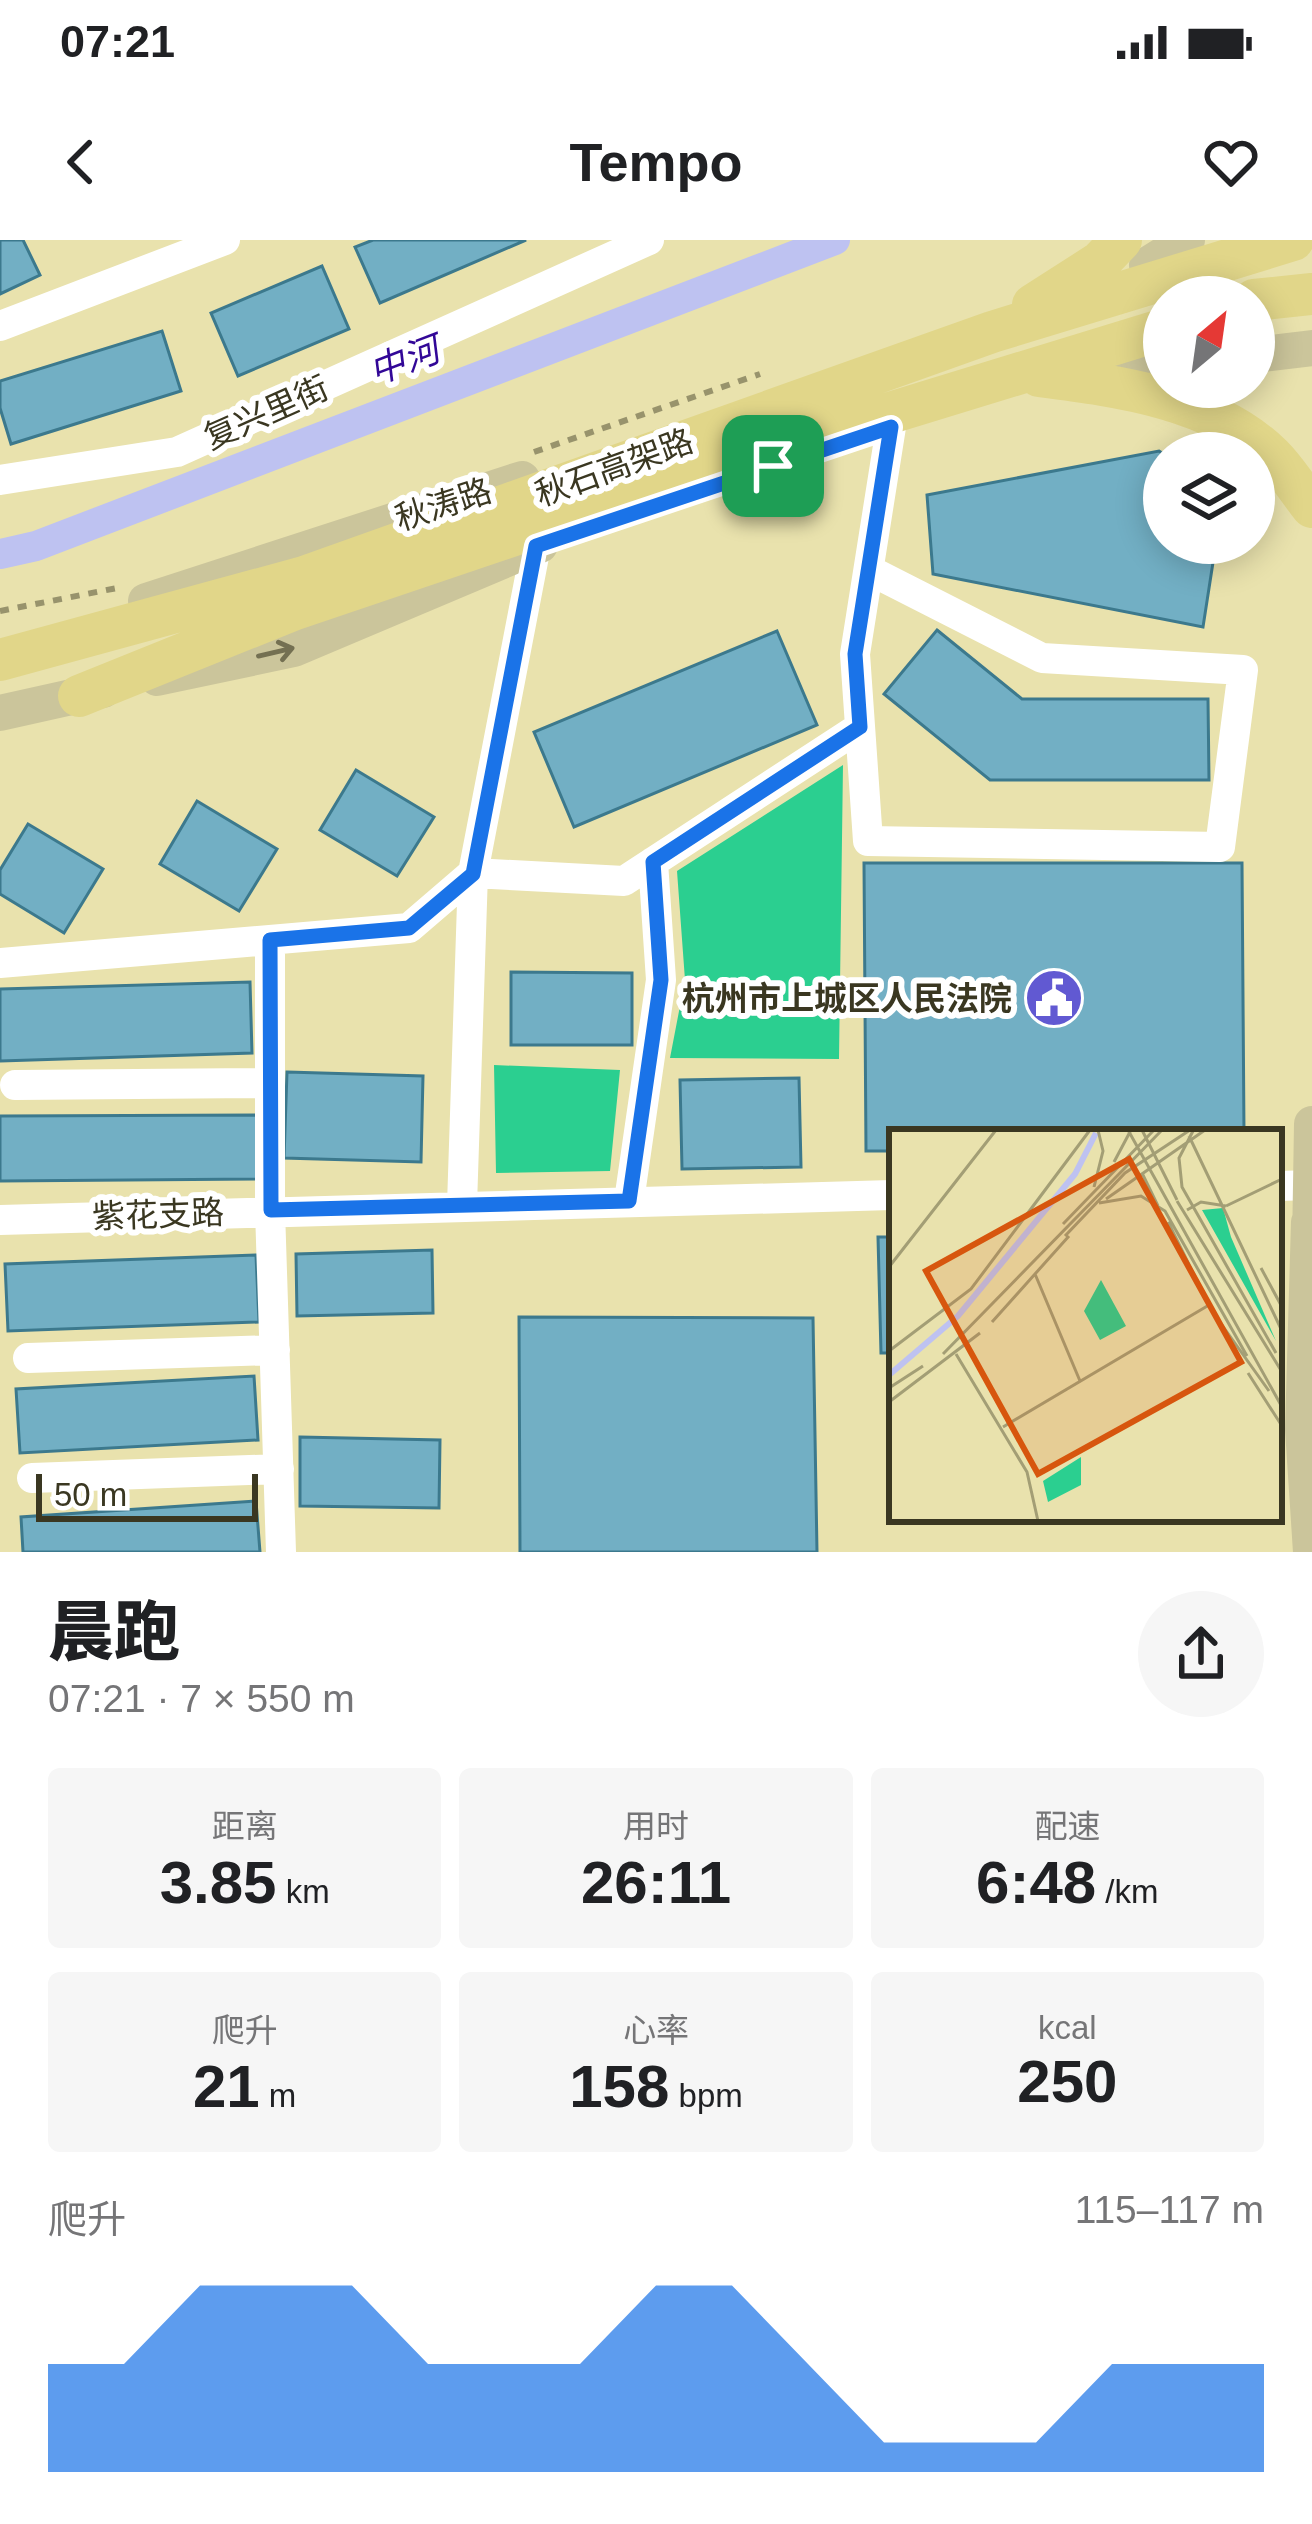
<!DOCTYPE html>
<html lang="zh">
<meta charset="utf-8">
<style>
body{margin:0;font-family:Arial,"Noto Sans SC",sans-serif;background:#f6f6f6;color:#202124;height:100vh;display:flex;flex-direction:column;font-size:45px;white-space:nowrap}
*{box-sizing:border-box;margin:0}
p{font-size:39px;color:#757577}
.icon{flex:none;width:66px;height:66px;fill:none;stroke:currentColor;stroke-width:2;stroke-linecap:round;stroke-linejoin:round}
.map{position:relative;height:1312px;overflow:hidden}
.details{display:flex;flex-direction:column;background:#fff;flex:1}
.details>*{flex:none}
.needle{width:78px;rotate:29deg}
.buttons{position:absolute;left:1143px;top:36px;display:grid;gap:24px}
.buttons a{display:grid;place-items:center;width:132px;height:132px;border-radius:50%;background:#fff;box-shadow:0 6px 30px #0003;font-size:60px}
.scale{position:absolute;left:36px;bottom:30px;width:222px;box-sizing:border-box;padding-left:12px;border:6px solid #3a3721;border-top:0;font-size:33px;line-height:42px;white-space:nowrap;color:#3a3721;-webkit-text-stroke:9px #fff;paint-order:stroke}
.pin{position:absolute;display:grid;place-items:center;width:102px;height:102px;color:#fff;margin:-51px;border-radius:24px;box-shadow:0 6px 18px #0006}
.round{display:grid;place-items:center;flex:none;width:126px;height:126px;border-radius:63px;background:#f6f6f6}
.head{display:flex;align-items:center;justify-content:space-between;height:204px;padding:0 48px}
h1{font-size:66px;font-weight:800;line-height:90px}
.stats{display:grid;grid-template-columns:repeat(3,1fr);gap:18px;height:204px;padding:12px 48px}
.stats div{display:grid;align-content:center;border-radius:12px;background:#f6f6f6;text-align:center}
.stats b{font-size:60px;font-weight:800}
.stats small{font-size:33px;font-weight:400}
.stats p{font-size:33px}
.chart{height:336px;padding:24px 48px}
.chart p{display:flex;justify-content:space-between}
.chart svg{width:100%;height:216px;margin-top:12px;fill:#1a73e8;opacity:.7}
.status{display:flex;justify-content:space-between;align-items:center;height:84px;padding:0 60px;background:#fff;direction:ltr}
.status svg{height:33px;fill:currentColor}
header{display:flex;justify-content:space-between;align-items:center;height:156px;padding:0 48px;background:#fff;font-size:54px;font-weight:800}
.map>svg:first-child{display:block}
.green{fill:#2bcf90}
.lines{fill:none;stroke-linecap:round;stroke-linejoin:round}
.canal{stroke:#bec2f1;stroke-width:30}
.building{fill:#72afc4;stroke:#3c798d;stroke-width:3}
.path{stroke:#98936c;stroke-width:6;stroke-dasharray:9 9;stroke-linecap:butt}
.minor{stroke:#fff;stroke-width:30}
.major{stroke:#cbc59b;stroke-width:36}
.highway{stroke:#e1d689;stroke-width:42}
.oneway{stroke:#747052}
.route-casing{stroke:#fff;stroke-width:24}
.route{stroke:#1a73e8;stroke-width:15}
.labels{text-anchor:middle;stroke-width:12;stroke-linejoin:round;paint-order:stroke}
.street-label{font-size:33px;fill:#3a3721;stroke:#fff}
.poi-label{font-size:33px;font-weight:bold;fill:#3a3721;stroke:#fff;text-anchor:end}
.water-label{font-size:36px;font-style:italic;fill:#320797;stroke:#fff}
.inset-river{fill:none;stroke:#bec2f1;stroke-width:6}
.inset-road{fill:none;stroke:#a39e75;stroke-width:3}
.view{fill:#d7560e;fill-opacity:0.15;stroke:#d7560e;stroke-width:6}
.inset-edge{fill:none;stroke:#3a3721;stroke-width:6}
</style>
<div class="status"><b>07:21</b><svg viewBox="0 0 49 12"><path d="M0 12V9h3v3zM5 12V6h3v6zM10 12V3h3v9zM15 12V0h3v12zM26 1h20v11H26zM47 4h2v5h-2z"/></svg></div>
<header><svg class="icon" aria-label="back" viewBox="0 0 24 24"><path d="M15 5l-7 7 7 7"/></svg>Tempo<svg class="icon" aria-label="heart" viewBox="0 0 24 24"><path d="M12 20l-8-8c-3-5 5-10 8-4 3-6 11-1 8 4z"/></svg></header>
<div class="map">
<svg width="1312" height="1312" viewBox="0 0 1312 1312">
<rect width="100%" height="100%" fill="#e9e2ad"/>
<path class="green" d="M843,525L839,819L670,818L685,740L677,631Z
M494,825L620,830L610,931L496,933Z"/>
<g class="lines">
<path class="canal" d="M0,314L36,306L835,0"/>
</g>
<path class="building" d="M0,0H23L40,35L0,54Z
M373,0H526L380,63L355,7Z
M322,26L349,89L238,136L211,73Z
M162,91L181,151L11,204L0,168V141Z
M1159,211L1164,214V303H1216L1203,387L933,334L927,255Z
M937,390L1022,459H1208L1209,540H990L884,454Z
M777,391L817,485L574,587L534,492Z
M356,530L434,577L397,636L320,590Z
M197,561L277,609L239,671L160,624Z
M28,584L103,629L64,693L0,654V630Z
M864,623H1242L1244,892H892V911H866Z
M511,732L632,733V805H511Z
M250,742L252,813L0,821V749Z
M287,832L423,836L421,922L284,918Z
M799,838L801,927L682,929L680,840Z
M257,875L258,939L0,941V876Z
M878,997H892V1113H881Z
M432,1010L433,1073L297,1076L296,1014Z
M256,1015L259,1082L8,1091L5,1024Z
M519,1077L813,1078L817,1312H520Z
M254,1136L258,1200L20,1213L16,1149Z
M300,1197L440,1200L439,1268L300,1266Z
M256,1261L260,1312H23L21,1277Z"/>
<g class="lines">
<path class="path" d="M534,212L760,134
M0,371L117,348"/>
<path class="minor" d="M0,86L225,0
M0,240L177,212L649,0
M869,330L1042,418L1243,430L1220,607L868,601L855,414L891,187
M270,700V970L281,1312
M0,723L409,688L473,633L624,641L860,487
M15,845L270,843
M1279,946L1311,945
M629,961L661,740L653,622
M462,965L473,633L536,306
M0,980L892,955
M28,1118L275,1110
M32,1238L279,1229"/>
<path class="major" d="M1147,25L1187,0
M1254,115L1312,108
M1084,135L1164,126
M146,361L522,239
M157,438L294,409L540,305
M0,473L103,450
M1309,982L1303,1189L1311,1312
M1310,1006L1312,884"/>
<path class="highway" d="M1254,60L1312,54
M1033,65L1100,22L1121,0
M1039,136C1117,146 1213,158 1272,216C1287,231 1299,251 1312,267
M0,420L304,337L992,92L1293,0
M79,456L295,369L724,224L1164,89"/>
</g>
<defs><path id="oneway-shaft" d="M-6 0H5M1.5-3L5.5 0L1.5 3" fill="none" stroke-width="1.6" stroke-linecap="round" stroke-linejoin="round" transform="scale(3)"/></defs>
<use class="oneway" href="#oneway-shaft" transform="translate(276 412) rotate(-13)"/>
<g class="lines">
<g class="route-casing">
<path id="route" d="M891,187L855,414L860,487L653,622L661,740L629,961L271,970L270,700L409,688L473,634L536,306Z"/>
</g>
<use href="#route" class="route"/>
</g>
<defs>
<g id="civic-disc" transform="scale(3)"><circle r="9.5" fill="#6159d2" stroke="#fff"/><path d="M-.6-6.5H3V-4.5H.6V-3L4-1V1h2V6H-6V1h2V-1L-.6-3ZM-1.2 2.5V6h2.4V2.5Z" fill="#fff"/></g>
</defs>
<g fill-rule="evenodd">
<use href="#civic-disc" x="1054" y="758"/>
</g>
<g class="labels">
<g class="street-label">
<text transform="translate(266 172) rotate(-24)" y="12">复兴里街</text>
<text transform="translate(614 227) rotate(-20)" y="12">秋石高架路</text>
<text transform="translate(443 264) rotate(-18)" y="12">秋涛路</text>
<text transform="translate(158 974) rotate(-2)" y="12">紫花支路</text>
</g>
<g class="poi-label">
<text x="1012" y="770">杭州市上城区人民法院</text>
</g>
<g class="water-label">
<text transform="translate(404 120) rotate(-21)" y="13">中河</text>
</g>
</g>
<g transform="translate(889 889)">
<rect width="393" height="393" fill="#e9e2ad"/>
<path d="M334,79L342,108L387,212L313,81ZM212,151L237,197L211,211L195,182ZM192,328V356L159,373L154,352Z" fill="#2bcf90"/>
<path class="inset-river" d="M0,246L69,187L186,45L207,4"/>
<path class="inset-road" d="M239,1L393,278M253,1L288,71M304,2L290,29L293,58L387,224M300,7L393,202M225,33L242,1M253,44L269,77M205,58L214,22L209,1M217,70L316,1M288,72L393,243M210,74L252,67L276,82L358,227M337,77L393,50M298,81L312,73L337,77M279,93L323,182L380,262M174,95L265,1M176,107L236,44L301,1M0,138L107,1M372,139L393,178M146,145L191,252M103,193L180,107M0,222L82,160L201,1M54,225L273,1M67,225L138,343L149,392M359,244L393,297M0,259L34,237M0,273L91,204M114,298L320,176"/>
<path class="view" d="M240,30L352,233L149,345L37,142Z"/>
<rect width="393" height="393" class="inset-edge"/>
</g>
</svg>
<div class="buttons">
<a><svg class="needle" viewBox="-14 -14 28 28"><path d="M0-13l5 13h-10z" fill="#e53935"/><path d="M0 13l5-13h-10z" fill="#757577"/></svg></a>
<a><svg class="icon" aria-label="layers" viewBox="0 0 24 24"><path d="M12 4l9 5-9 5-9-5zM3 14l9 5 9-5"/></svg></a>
</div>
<div class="scale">50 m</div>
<div class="pin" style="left:773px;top:226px;background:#1e9e55"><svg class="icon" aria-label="arrive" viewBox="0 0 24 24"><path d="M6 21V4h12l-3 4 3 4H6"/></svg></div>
</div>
<section class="details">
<div class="head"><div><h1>晨跑</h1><p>07:21 · 7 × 550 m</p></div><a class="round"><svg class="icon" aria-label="share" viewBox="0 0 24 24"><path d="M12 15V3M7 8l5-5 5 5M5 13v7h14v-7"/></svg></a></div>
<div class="stats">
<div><p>距离</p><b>3.85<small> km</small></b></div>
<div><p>用时</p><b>26:11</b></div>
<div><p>配速</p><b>6:48<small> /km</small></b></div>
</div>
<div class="stats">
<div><p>爬升</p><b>21<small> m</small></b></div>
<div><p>心率</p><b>158<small> bpm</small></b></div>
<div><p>kcal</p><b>250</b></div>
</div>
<div class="chart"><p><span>爬升</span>115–117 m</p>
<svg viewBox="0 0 160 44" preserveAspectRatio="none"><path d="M0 44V22L10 22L20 6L30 6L40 6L50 22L60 22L70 22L80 6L90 6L100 22L110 38L120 38L130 38L140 22L150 22L160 22V44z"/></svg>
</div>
</section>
